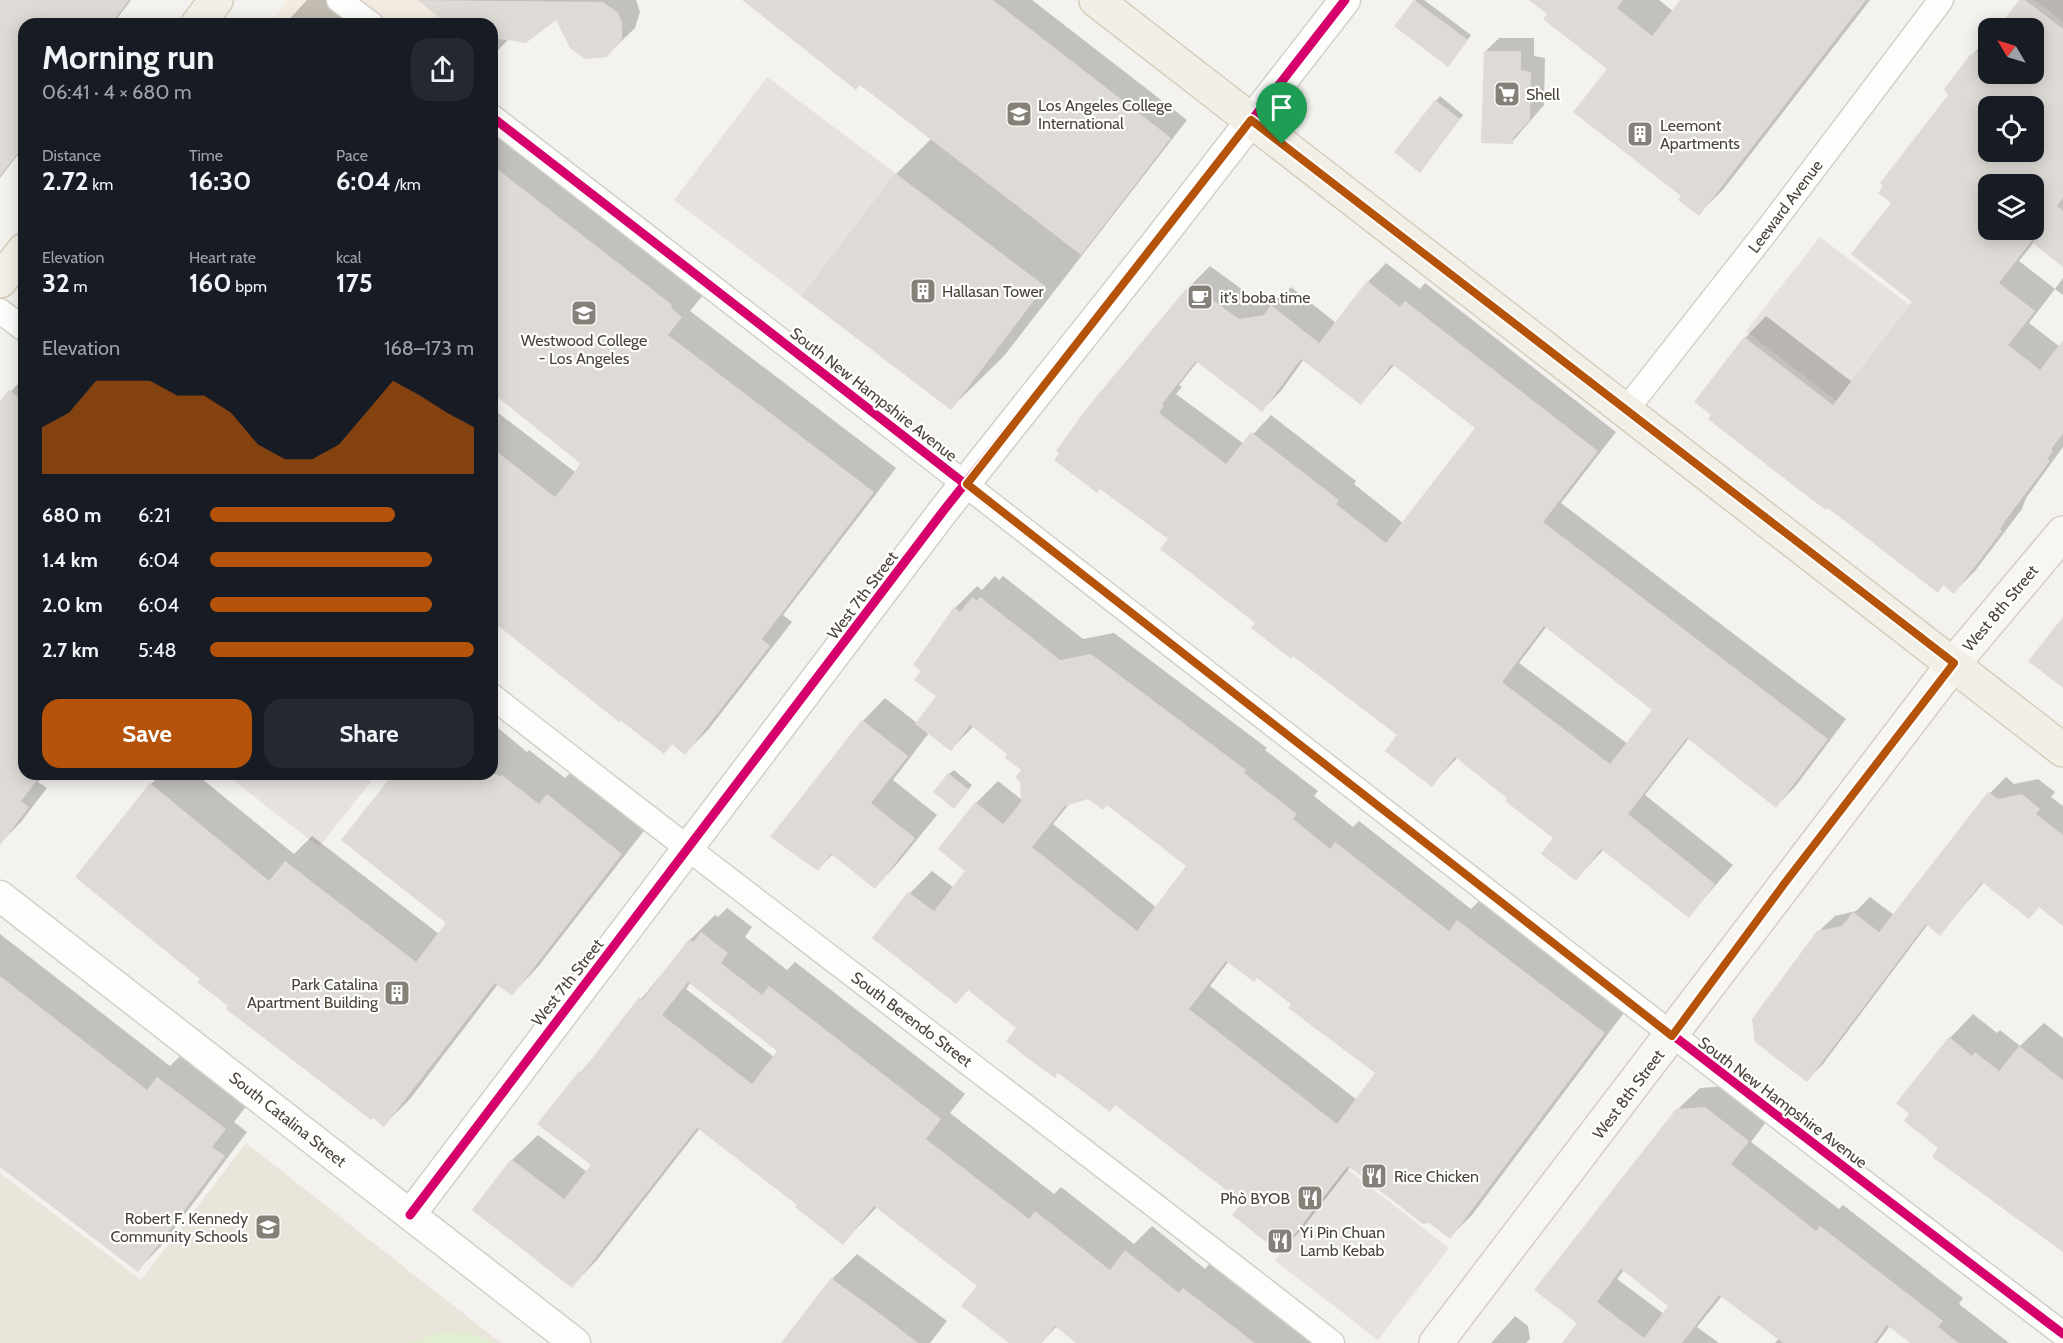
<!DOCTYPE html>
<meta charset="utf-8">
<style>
body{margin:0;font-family:Cabin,sans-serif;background:#242831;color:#f1f3f6;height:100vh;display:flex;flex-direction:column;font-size:22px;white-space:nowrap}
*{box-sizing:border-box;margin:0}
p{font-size:20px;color:#9ea1a6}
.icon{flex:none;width:33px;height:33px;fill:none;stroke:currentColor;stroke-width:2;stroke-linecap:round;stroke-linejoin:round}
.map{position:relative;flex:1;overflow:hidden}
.panel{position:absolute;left:18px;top:18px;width:480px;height:762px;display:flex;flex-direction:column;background:#171b24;border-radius:18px;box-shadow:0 3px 15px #0003}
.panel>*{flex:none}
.needle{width:39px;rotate:308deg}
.fabs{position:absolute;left:1978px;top:18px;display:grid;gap:12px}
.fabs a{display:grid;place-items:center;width:66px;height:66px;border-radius:12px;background:#171b24;box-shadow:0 3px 15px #0003;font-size:30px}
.pin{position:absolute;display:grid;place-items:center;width:51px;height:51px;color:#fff;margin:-62px -26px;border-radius:50% 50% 50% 0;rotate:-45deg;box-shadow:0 0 6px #0007}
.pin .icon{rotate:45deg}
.round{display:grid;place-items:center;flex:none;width:63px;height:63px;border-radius:18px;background:#242831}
.overview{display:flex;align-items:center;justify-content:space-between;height:102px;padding:0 24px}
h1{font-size:33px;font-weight:800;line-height:45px}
.stats{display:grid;grid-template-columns:repeat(3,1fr);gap:9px;height:102px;padding:6px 24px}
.stats div{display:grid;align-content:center}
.stats b{font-size:26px;font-weight:800}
.stats small{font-size:16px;font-weight:400}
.stats p{font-size:16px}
.chart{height:168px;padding:12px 24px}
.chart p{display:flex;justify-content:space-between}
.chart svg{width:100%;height:108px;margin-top:6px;fill:#b45309;opacity:.7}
.action{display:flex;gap:12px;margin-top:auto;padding:12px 24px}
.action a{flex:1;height:69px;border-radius:18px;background:#b45309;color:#fff;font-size:24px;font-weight:800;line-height:69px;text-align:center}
.action a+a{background:#242831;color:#f1f3f6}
ul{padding:0 24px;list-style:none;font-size:20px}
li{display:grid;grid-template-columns:96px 72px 1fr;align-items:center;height:45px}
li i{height:15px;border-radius:8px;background:#b45309}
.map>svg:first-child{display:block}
.commercial{fill:#f3ebdf}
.education{fill:#eae5da}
.green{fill:#e1eecf}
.parking{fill:#e6e3df}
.shadow{fill:#0003;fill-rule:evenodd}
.building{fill:#dedbd6;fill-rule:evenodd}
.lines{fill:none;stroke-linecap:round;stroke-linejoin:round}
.minor-casing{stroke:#d2d0cb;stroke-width:27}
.tertiary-casing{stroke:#d2d0cb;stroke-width:33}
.secondary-casing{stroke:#d3cfc5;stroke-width:36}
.primary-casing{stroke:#d6cebb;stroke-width:36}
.minor{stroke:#fdfdfc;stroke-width:24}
.tertiary{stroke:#fdfdfc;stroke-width:30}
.secondary{stroke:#f7f6f1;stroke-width:33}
.primary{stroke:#f2efe6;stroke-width:33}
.cycleway-casing{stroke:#fff;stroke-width:13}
.cycleway{stroke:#d6006c;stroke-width:9}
.route-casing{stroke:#fff;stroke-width:12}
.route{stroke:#b45309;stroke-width:8}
.labels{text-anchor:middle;stroke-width:4.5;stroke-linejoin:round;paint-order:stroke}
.poi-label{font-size:16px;fill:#4b4439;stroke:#fff;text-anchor:start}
.street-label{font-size:16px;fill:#4b4439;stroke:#fff}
</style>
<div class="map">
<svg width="2063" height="1343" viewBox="0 0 2063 1343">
<rect width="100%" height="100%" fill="#f4f2ee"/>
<path class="commercial" d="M288,0H503L484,24H269Z"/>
<path class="education" d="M246,1143L501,1343H0V1173L141,1280Z"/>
<path class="green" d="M441,1332L468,1333L495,1343H410Z"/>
<path class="parking" d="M2035,0H2063V22Z
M767,77L895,173L801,296L674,200Z
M1820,237L1911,306L1839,403L1746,331Z
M225,774H377L319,847Z
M1346,1168L1449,1248L1378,1340L1275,1261Z"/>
<path class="shadow" d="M0,0H131L113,24H24V147L0,178Z
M307,0H330L358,24H285Z
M420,0H636L640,12L635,28L606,56L556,18L509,39L492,56V24H451Z
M745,0H1032L1187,120L1004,356L951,408L803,296L896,174L932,138Z
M1416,0H1424L1471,35L1452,61L1396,26Z
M1532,0H1659L1673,11L1682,0H1870L1722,191L1698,214L1683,196L1609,69Z
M2021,0H2063V266L2034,242L2019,261L2055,289L2063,278V295L2055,289L2029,323L2060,347L2063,343V447L2026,498L2022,509L1975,571L1954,592L1944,584L1937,591L1696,402L1745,338L1766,316L1852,382L1915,302L1893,202L1971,56L1989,38V74H2034V28H1999ZM1989,106H2034V152H1989ZM1989,184H2034V230H1989Z
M1499,38H1534V56L1545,58L1544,105L1512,142L1485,52Z
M1440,96L1463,115L1424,166L1436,101Z
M492,124L704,294L690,311L896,468L783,615L792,622L708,730L685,753L673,743L664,752L492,620V408L575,472L582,462L492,391Z
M1386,263L1420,289L1425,283L1616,432L1561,503L1846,719L1795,787L1776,806L1689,738L1645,795L1733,865L1689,916L1604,849L1576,879L1555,838L1458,757L1432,785L1399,735L1258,622L1170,539L1088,409L1191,285L1210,266L1258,301L1282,297L1291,287L1336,323L1368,282ZM1304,359L1361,403L1395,364L1477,428L1403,523L1354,484L1356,481L1271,415L1244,444L1176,394L1182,387L1179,385L1198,361L1262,410L1281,391ZM1547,626L1654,710L1628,744L1519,663Z
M24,377V774H44L38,782L47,788L20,823L1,842L0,404Z
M995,576L999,580L1003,576L1083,639L1114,633L1267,748L1265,750L1318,791L1314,796L1353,827L1359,821L1471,909L1481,899L1626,1010L1472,1215L1450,1237L1351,1166L1302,1229L1280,1251L1244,1202L969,989L956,1002L874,938L910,893L932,871L954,888L967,870L976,803L998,781L1022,800L1023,770L1010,754L974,726L951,749L929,733L893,780L937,815L897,864L875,887L833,854L818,869L863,721L885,698L917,723L938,696L923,671L955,608L977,586L982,590ZM1088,797L1107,804L1189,866L1157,908L1053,824L1070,803ZM1229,961L1258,977L1377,1073L1357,1100L1210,986Z
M492,723L527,752L529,750L565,778L574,769L647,827L537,968L512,994L498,984L410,1099L384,1125L230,1005L202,978L151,784L161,774H196L294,854L312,836L439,934L448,922L395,774H492Z
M954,770L972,785L958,803L949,774Z
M2006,777L2014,784L2038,779L2055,792L2051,797L2063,806V924L2040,906L1984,882L1940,934L1928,924L1823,1064L1807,1080L1818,932L1835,916L1856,911L1870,897L1894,915L1990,793Z
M727,908L752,927L745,937L787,970L795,962L965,1094L950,1113L1054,1194L1061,1187L1134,1244L1152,1226L1205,1269L1209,1264L1312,1343H1079L1057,1326L1041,1343H1011L979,1286L877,1207L843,1243L799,1205L700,1128L597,1260L572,1286L474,1209L512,1160L538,1135L587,1172L593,1165L539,1123L690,940L715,915L718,917ZM691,982L779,1050L774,1057L686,989Z
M0,934L170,1066L182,1054L248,1104L234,1122L247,1132L161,1246L138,1270L0,1164Z
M1973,1014L1997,1033L2000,1030L2020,1046L2044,1023L2063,1038V1251L1934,1156L1940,1148L1911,1114L1898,1103L1950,1038Z
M1727,1086L1769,1118L1751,1142L1839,1209L1843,1205L1963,1298L1959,1304L2009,1343H1912L1890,1326L1877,1343H1775L1779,1338L1722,1296L1697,1327L1719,1343H1564L1579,1322L1677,1110L1700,1088ZM1624,1270L1670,1306L1664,1314L1617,1279Z
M857,1254L947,1321L930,1343H783L832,1279Z
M1515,1316L1528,1326L1530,1339L1526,1343H1491Z"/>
<path class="building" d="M0,0H129L111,24H24V145L0,176Z
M417,0L603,2L618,13L622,22V39L607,57L585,59L570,48L556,20L526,43L492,38V24H448Z
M742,0H993L1171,138L1081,255L860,85L856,90Z
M1414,0L1468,40L1448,67L1394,26Z
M1529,0H1623L1617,8L1652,36L1680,0H1866L1699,216L1678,200L1681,196L1573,112L1607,69L1543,19L1547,14Z
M2019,0H2025L2063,29V198L2057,206L2063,211V267L2034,244V238L1999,283L2035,311L2008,345L2040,370L2063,340V434L2051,449L2053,451L2047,459L2050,461L2005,521L2000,530L2002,531L1954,594L1943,585L1938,593L1828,508L1826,510L1799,490L1708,419L1711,415L1694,402L1744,337L1833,405L1912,302L1851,254L1891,203L1878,193L1883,186L1880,183L1948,95L1944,89L1970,55L1989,46V74H2034V28H1998ZM1989,106H2034V152H1989ZM1989,184H2034V230H1989Z
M1484,51H1521V70L1531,72L1530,120L1513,138V144L1481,143Z
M1435,100L1460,119L1420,173L1394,152Z
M492,165L671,304L673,310L682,317L668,335L874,492L762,639L770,646L685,755L672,744L664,754L620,720L619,722L492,621V448L555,497L581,464L492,393Z
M895,173L1045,286L951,410L801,296Z
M1367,281L1400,307L1405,301L1598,451L1543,522L1828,739L1776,808L1687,738L1628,814L1715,884L1689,918L1601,849L1576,881L1541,854L1553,838L1505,801L1507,798L1455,757L1432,787L1385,751L1397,735L1293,656L1291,659L1251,628L1255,623L1160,549L1168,539L1100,489L1097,493L1054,460L1059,453L1056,451L1087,408L1190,284L1239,319L1264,315L1271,305L1319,343ZM1301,359L1361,405L1392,364L1475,428L1386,543L1336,504L1339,500L1251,432L1226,464L1159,413L1164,406L1162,404L1196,361L1262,412ZM1544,626L1652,710L1610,764L1502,682Z
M9,390L24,402V774H42L21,801L29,807L0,845V401Z
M972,597L977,601L980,597L1060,660L1091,654L1246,770L1244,773L1297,814L1293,819L1330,849L1335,842L1449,931L1457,920L1605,1033L1450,1239L1429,1223L1423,1224L1348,1166L1280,1253L1232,1215L1242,1202L1115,1105L1110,1112L1058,1073L1055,1078L1026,1057L1006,1041L1016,1028L968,990L956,1004L872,938L908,892L934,911L965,871L938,849L975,802L1003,824L1021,802L1020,782L1015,778L1021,770L1005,758L1007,754L970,725L951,751L915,724L936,696L914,680L921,671L913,665L954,607L960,612ZM1088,799L1103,810L1107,805L1186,866L1137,931L1032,847L1065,806ZM1226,961L1254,982L1257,978L1291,1004L1288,1008L1375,1073L1337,1124L1189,1009Z
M2063,617V688L2028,661Z
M862,720L908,756L871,803L915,838L875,889L831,854L818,871L770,837Z
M948,773L969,790L954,809L933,792Z
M393,774H496L500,777L502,775L539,804L547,794L622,854L512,996L495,983L384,1127L373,1118L371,1120L226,1009L228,1006L197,982L200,979L75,877L150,783L269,881L285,861L416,962L446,923L341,840Z
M1988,792L1998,799L2022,794L2040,809L2036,814L2063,835V926L2039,907L2029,919L1982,882L1940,936L1926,924L1807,1082L1755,1042L1752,1019L1817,931L1842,926L1853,912L1879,932Z
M701,932L728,953L721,963L762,995L769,986L941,1119L926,1139L1029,1219L1035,1211L1110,1270L1125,1250L1179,1293L1183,1288L1255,1343H1076L1055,1326L1041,1343H1009L961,1306L977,1286L874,1206L843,1245L795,1207L797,1205L697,1128L572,1288L472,1210L511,1159L564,1199L591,1165L537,1124L579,1071L581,1073L639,997L642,1000L689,939L693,942ZM688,982L777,1051L752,1084L662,1015Z
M0,976L147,1090L157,1077L226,1129L212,1147L225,1156L138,1272L0,1167Z
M1949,1037L1972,1056L1975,1052L1999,1071L2019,1046L2063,1080V1252L1932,1157L1938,1148L1904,1121L1909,1114L1896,1103Z
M1705,1107L1749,1141L1731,1164L1816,1231L1820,1226L1943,1321L1938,1327L1959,1343H1910L1887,1325L1874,1343H1783L1719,1295L1682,1343H1562L1577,1323L1534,1290L1676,1109ZM1621,1269L1668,1306L1644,1338L1597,1302Z
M831,1278L879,1313L918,1343H781Z"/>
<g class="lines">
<g class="minor-casing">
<path id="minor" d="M339,0L371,24
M492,117C1017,521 1535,934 2063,1334
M0,311L24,329
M1626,410L1765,233L1941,0
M492,696C770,915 1054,1125 1332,1343"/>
</g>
<g class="tertiary-casing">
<path id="tertiary" d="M0,896L575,1343
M410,1215L944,510L1157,242L1345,0"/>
</g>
<g class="secondary-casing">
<path id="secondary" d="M1436,1343L1954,663L2063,533"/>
</g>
<g class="primary-casing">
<path id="primary" d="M1096,0L2063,750
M198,24L216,0
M0,281L24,250"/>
</g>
<use href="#minor" class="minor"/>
<use href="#tertiary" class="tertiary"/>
<use href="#secondary" class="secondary"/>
<use href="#primary" class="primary"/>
<g class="cycleway-casing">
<path id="cycleway" d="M492,117C1017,521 1535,934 2063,1334
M410,1215L944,510L1157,242L1345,0"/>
</g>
<use href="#cycleway" class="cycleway"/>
</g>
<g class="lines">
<g class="route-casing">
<path id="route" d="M1251,120L1954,663L1784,884L1672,1036L967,484Z"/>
</g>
<use href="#route" class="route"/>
</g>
<defs>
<g id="supermarket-square" transform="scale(1.35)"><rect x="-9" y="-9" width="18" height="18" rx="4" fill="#868178" stroke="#fff"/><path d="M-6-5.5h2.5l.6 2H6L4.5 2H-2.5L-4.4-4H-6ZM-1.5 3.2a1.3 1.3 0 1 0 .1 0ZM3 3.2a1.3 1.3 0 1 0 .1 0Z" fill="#fff"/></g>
<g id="school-square" transform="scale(1.35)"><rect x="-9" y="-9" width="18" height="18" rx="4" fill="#868178" stroke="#fff"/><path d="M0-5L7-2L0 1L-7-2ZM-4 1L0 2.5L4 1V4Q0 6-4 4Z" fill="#fff"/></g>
<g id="building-square" transform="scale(1.35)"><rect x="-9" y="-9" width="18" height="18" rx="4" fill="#868178" stroke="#fff"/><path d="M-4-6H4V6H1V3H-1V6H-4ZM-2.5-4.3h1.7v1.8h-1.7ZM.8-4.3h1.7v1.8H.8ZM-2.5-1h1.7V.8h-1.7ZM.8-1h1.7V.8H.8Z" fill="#fff"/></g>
<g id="cafe-square" transform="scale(1.35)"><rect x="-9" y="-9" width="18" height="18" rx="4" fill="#868178" stroke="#fff"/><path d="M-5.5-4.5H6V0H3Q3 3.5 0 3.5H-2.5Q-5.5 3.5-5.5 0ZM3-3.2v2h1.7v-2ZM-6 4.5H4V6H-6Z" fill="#fff"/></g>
<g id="restaurant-square" transform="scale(1.35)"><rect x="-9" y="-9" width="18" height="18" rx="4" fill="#868178" stroke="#fff"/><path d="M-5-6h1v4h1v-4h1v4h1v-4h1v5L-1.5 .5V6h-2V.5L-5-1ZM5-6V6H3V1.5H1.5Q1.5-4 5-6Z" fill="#fff"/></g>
</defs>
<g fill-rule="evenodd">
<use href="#supermarket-square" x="1507" y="94"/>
<use href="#school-square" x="1019" y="114"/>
<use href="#building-square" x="1640" y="134"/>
<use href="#building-square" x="923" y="291"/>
<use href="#cafe-square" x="1200" y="297"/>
<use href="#school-square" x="584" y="313"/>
<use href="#building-square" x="397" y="993"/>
<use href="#restaurant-square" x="1374" y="1176"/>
<use href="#restaurant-square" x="1310" y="1198"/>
<use href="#school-square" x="268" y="1227"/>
<use href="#restaurant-square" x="1280" y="1241"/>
</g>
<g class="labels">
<g class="poi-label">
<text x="1526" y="100">Shell</text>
<text x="1038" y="111">Los Angeles College<tspan x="1038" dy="18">International</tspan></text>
<text x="1660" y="131">Leemont<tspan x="1660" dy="18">Apartments</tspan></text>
<text x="942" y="297">Hallasan Tower</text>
<text x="1220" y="303">it's boba time</text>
<text x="584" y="346" text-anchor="middle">Westwood College<tspan x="584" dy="18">- Los Angeles</tspan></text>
<text x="378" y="990" text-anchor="end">Park Catalina<tspan x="378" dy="18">Apartment Building</tspan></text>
<text x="1394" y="1182">Rice Chicken</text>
<text x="1290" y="1204" text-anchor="end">Phò BYOB</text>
<text x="248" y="1224" text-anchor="end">Robert F. Kennedy<tspan x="248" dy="18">Community Schools</tspan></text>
<text x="1300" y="1238">Yi Pin Chuan<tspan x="1300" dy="18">Lamb Kebab</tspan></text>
</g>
<g class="street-label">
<text transform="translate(1785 206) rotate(-53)" y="6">Leeward Avenue</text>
<text transform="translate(874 394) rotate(38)" y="6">South New Hampshire Avenue</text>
<text transform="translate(862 595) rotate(-53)" y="6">West 7th Street</text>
<text transform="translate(2000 608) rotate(-50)" y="6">West 8th Street</text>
<text transform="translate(567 982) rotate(-52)" y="6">West 7th Street</text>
<text transform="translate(912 1019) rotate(37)" y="6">South Berendo Street</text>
<text transform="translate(1628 1094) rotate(-53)" y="6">West 8th Street</text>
<text transform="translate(1783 1102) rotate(37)" y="6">South New Hampshire Avenue</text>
<text transform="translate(288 1119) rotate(38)" y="6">South Catalina Street</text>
</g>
</g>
</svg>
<div class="fabs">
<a><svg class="needle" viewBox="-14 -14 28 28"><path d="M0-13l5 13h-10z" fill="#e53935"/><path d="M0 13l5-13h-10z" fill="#9ea1a6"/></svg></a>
<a><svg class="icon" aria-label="locate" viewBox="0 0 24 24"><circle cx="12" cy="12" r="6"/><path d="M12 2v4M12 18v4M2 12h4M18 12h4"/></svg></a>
<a><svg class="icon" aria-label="layers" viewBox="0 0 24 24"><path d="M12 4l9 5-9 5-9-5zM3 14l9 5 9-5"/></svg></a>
</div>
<div class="pin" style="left:1282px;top:144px;background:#1e9e55"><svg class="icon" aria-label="arrive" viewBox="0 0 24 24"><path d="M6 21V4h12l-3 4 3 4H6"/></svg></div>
<section class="panel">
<div class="overview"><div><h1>Morning run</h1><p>06:41 · 4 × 680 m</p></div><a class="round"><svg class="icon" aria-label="share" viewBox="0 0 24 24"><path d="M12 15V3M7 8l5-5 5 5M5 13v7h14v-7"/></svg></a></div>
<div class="stats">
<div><p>Distance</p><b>2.72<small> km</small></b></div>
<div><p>Time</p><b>16:30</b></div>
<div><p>Pace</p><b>6:04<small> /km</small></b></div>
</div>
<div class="stats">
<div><p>Elevation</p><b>32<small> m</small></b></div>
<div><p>Heart rate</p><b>160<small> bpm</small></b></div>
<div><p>kcal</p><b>175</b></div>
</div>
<div class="chart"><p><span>Elevation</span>168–173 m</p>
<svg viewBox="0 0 160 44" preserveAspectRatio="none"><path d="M0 44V25L10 19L20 6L30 6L40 6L50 12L60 12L70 19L80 32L90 38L100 38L110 32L120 19L130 6L140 12L150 19L160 25V44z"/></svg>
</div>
<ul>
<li><b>680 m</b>6:21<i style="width:70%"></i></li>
<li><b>1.4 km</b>6:04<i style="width:84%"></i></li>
<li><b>2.0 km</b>6:04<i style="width:84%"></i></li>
<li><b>2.7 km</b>5:48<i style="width:100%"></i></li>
</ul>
<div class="action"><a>Save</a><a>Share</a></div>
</section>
</div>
